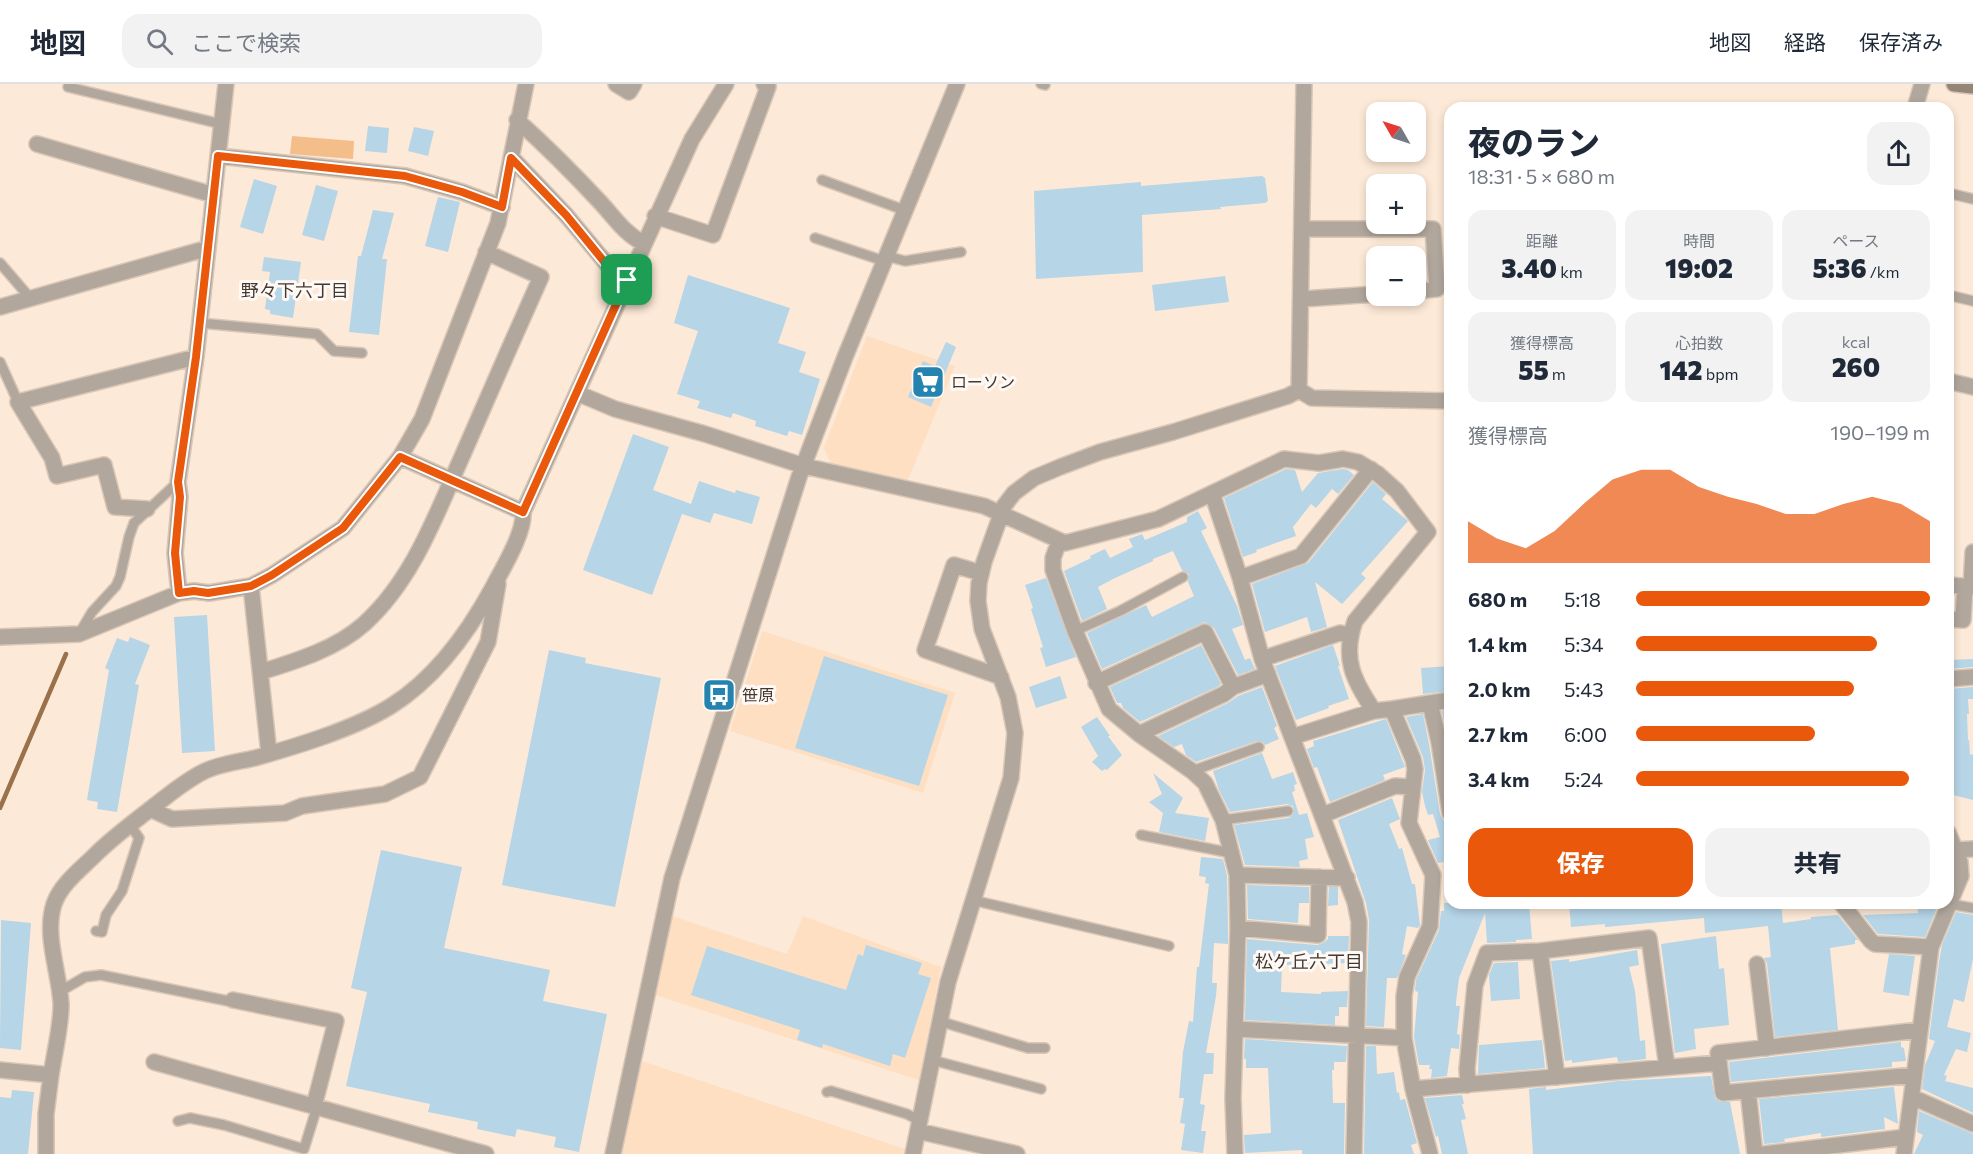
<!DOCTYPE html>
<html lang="ja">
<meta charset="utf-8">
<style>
body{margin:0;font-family:Commissioner,"Noto Sans JP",sans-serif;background:#f2f2f3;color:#1f2937;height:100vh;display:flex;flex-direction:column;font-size:22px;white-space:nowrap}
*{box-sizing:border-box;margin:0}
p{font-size:20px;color:#747a83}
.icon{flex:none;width:33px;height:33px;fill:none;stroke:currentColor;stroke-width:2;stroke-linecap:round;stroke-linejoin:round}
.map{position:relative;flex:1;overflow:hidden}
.panel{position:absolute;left:1444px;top:18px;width:510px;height:807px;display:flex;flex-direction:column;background:#fff;border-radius:18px;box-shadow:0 3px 9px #0003}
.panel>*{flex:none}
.needle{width:39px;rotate:309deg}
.tools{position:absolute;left:1366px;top:18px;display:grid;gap:12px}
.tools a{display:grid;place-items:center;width:60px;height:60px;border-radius:12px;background:#fff;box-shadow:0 3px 9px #0003;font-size:30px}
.pin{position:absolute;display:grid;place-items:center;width:51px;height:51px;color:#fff;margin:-26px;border-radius:12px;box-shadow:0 3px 9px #0006}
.round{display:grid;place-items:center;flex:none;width:63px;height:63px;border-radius:18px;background:#f2f2f3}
.head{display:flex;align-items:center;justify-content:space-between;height:102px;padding:0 24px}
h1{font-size:33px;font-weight:800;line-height:45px}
.stats{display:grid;grid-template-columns:repeat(3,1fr);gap:9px;height:102px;padding:6px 24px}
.stats div{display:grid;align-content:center;border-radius:15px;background:#f2f2f3;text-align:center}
.stats b{font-size:26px;font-weight:800}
.stats small{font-size:16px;font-weight:400}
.stats p{font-size:16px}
.chart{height:168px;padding:12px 24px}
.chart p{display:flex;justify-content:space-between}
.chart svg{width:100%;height:108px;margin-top:6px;fill:#ea580c;opacity:.7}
.cta{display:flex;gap:12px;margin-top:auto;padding:12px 24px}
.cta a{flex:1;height:69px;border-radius:18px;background:#ea580c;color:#fff;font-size:24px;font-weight:800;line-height:69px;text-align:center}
.cta a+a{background:#f2f2f3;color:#1f2937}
ul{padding:0 24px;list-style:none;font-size:20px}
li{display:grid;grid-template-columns:96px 72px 1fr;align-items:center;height:45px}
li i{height:15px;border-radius:8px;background:#ea580c}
header{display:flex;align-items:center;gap:36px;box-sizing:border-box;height:84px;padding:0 30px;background:#fff;border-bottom:2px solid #e0e1e3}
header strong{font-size:28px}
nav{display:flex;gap:33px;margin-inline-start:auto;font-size:21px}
.search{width:420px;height:54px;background:#f2f2f3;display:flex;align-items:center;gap:15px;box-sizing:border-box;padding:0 21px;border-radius:18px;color:#747a83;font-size:22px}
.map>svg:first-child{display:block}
.built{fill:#fedfc2}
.green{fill:#f3be89}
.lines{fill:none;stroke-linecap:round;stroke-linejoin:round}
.stream{stroke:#99724b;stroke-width:4.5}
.building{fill:#b6d5e7}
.lane-casing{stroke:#d8c6b6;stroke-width:12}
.street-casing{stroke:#d8c6b6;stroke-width:18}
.secondary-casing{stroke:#d8c6b6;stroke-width:18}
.lane{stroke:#b1a79d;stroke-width:9}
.street{stroke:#b1a79d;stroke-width:15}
.secondary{stroke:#948576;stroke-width:15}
.route-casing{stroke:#fff;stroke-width:12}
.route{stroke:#ea580c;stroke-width:8}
.labels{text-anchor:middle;stroke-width:6;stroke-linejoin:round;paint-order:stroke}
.poi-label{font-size:16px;fill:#433930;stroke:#fff9f5;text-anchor:start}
.neighbourhood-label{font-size:18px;fill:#433930;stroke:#fff9f5}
</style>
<header>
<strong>地図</strong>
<div class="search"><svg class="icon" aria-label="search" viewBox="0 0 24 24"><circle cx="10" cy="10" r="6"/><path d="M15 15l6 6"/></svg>ここで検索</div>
<nav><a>地図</a><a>経路</a><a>保存済み</a></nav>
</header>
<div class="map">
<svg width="1973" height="1070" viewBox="0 0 1973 1070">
<rect width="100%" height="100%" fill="#fde9d7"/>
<path class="built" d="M867,252L955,282L908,396L831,380L824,364Z
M762,547L955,609L923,709L730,647Z
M672,832L787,870L803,832L941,883L919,996L655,911Z
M642,977L908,1066L907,1070H621Z"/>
<path class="green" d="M292,52L354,57L353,75L290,70Z"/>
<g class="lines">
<path class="stream" d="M0,724L66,570"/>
</g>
<path class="building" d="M368,42L389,44L387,69L365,67Z
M414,43L434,47L428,72L408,67Z
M1262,92L1265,94L1268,117L1265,119L1220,123L1221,125L1142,131L1143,188L1036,195L1034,107L1141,98V102Z
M254,95L277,102L263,150L240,143Z
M316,101L338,107L324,157L302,151Z
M438,113L460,118L448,168L425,162Z
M373,126L394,129L382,175H387L379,251L349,248L358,172H361Z
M264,173L301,178L293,234L270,230V226L265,225L270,188L262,187Z
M688,191L790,224L778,259L806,268L799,288L820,295L802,351L789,347L787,352L755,342L756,337L733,329L731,334L697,324L700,317L677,310L698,247L674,239Z
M1225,192L1229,218L1155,227L1152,201Z
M946,258L956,263L931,323L908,313L923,277L935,282Z
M633,350L669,363L653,406L691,420L699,397L735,409L736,406L760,413L752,440L714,429L710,439L682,430L652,511L583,486Z
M1286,385L1295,386L1302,408L1318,389L1343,385L1348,386L1354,391L1338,410L1332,405L1316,424L1311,420L1293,443L1296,452L1256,466L1257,468L1243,473L1224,414Z
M1373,398L1386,410L1382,415L1408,437L1361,490L1366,494L1342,520L1315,498L1327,543L1311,548L1307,533L1265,548L1252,500L1308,479Z
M1198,427L1207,444L1201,447L1237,522L1243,541L1232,545L1245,576L1250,574L1255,585L1238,591L1214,544L1205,538L1102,585L1087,549L1146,521L1152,533L1194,512L1188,498L1189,490L1182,486L1173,467L1153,475V477L1115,494L1098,503L1107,525L1082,537L1064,487L1091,474L1090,472L1105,465L1110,474L1133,463L1129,455L1142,450L1145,456L1187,438V433Z
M1046,494L1076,573L1046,583L1040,564L1043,563L1031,525L1033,524L1025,501Z
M207,531L215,667L182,669L174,533Z
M130,553L150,561L135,600L139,601L117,728L97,725L98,718L87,716L109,586L105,584L117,554L128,558Z
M1201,561L1221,600L1219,602L1140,638L1123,624L1121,619H1117L1110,603Z
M1333,561L1340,582H1338L1349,615L1328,622L1329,624L1296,636L1275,582Z
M549,566L586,574L585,579L661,594L615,823L502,801Z
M824,572L948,611L919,702L795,664Z
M1973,575V583L1948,585V576Z
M1450,582V607L1423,610L1421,584Z
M1060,592L1067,614L1036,624L1029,603Z
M1262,603L1277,642L1274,644L1279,655L1265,661L1263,658L1257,657L1196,678L1186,671L1182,660L1174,663L1158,652L1228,619L1238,612Z
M1973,603V615H1968L1969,630H1967L1968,656H1969L1970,671L1973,670V716L1949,710L1954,689L1949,688L1952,670H1948V605Z
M1450,626V669L1442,627Z
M1423,630L1429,660L1440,730L1443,736L1450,739V777L1438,779L1428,756L1440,753L1433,730L1428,731L1425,722L1422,708L1425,686L1423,673L1406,633Z
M1097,633L1110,652H1108L1122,671L1107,686L1105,685L1102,687L1092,678L1098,672L1081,643Z
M1386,635L1405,683L1383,691L1385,696L1330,718L1317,683L1314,684L1307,665L1314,662L1313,657Z
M1262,669L1272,695L1293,688L1297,700L1294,701L1295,707L1292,708L1299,731L1307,729L1314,753L1305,755L1308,775L1299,777L1300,783L1245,781L1234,741L1289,734L1294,729L1293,722L1287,720L1230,728L1219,706L1213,687Z
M1153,689L1183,714L1175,729L1209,734L1205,757L1159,748L1163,729L1149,718L1162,710Z
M1392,714L1400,735L1389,740L1399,765L1402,764L1412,800H1415L1420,841L1418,844L1407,842L1402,870L1406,871L1397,894H1387L1384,943L1366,942L1369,836L1366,819L1338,736Z
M381,766L462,783L444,864L550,886L543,917L607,930L579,1068L554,1063L556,1053L517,1045L515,1053L477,1045L478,1038L428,1028L430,1020L346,1002L367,908L351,904Z
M1201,773L1223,775L1227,792L1228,844V860L1214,859L1212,899H1217L1216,912L1206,969H1214L1213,990H1204L1200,1020L1205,1021L1201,1047H1206L1203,1069L1181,1066L1185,1040L1180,1039L1184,1014H1179L1183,968L1189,937L1193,938L1197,883H1199L1209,800L1205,799L1206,793L1199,792Z
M1247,801L1309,803V819H1299L1298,839L1248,835Z
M1329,803H1338V821L1328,822Z
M1444,819H1529L1532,855L1516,856V858L1487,859L1485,829L1459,894L1456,918V922H1460L1457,950L1460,951L1459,965L1451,964L1447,992L1431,994L1432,985H1429L1430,981H1419L1414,953L1418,908L1415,907L1416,896L1439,846L1441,827H1444Z
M1569,819H1591L1592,825L1649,819H1781L1783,839L1811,835V833L1838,831L1858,856H1855V860L1830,864L1838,946L1775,953L1767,879L1764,874L1771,873L1768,842L1705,849L1704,834L1605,843V840L1571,843Z
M1917,819H1939L1925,853L1878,850L1863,831L1918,829Z
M1956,828L1973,831V875L1964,918L1954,915L1947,943L1971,949L1967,968L1956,965L1944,991L1947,992L1945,997L1973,1004V1029L1922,1005L1925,981L1935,957L1929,955L1939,878L1942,861Z
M1,836L31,839L21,966L0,964Z
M1328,852H1349L1348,879L1282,881L1281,908L1321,910V908L1348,907L1347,923H1339V932H1335V941L1245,936L1247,855L1317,861L1323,859L1328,855Z
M1716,852L1719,885L1724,884L1729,941L1694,945L1696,965L1675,969L1661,860Z
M866,861L922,879L918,890L931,894L905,974L893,970L890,982L823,960L822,964L797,956L800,946L691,911L707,862L846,906L858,870L863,872Z
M1637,866L1639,881L1629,883L1635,907L1640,957L1645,956L1646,975L1618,978L1617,973L1572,979V976L1565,977L1551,877L1569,875V878Z
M1889,870L1915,872L1909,912L1883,908Z
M1518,878L1520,915L1491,917L1489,891L1494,879Z
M1245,955L1347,962L1346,978H1334V986H1332L1333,1019H1345L1344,1070H1302V1066L1245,1069L1244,1051L1271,1049L1268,984H1246V975H1244Z
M1542,956L1545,984L1478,990L1479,961Z
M1901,958V963L1904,964L1906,977L1892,978V983L1731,998L1729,978Z
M1366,962H1376L1377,990L1394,988L1397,1009L1399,1008L1400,1016L1405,1015L1417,1059L1411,1061L1414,1070H1364Z
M1711,992L1715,1014L1720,1018H1730L1740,1070H1533L1529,1005L1546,1003V1006L1619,997Z
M1894,1003L1898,1040L1884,1033L1885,1045L1821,1053V1049L1784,1055L1785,1058L1764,1060L1759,1015Z
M12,1006L34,1008L28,1070H0V1013L11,1014Z
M1462,1011L1464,1020H1462L1466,1035L1461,1036L1468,1070H1442L1438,1052L1436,1053L1425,1014Z
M1919,1027L1973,1050V1070H1914L1923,1051L1917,1048Z"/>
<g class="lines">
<g class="lane-casing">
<path id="lane" d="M69,0L68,3L221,40
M1041,0L1045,1
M822,96L904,126
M1948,109L1973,115
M815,154L884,177
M886,172L905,177L961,168
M0,179L31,215
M1948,211L1973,217
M200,239L317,250L334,267L362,269
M0,278L18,318
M1075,547L1120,527L1183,493
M79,550L92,528L116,502L120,493L129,453L134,439L178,398
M1192,687L1259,663
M1223,736L1288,727
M1141,751L1231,769
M972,816L1169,862
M1950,820L1973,824
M96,847L102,848L106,831L122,807L139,754L130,741
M59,908L85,893L101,891L233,918V916
M939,937L1028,964H1045
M932,976L1041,1005
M827,1008L831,1007L907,1030L920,1037
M178,1037L190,1034L224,1041L304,1065L317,1023"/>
</g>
<g class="street-casing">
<path id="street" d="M616,0L629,8L634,0
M1915,24L1922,0
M517,36C546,62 573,89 600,118C614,133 624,149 643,159
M37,60L214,111
M218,72L405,92L462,108L502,123
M511,73L566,131L611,185L627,196
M655,132L713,151L768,3L764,0
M1303,145H1433L1437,205L1416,207
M1302,215L1377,210
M0,223L208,164
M1948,297L1973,303
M1299,306L1304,0
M577,309L615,325L705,350L804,382L984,422L1065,459L1158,435L1284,375L1319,379L1343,375L1358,378L1378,390L1397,407L1428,448L1355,537C1342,574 1353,596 1374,627
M400,373L523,428
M1212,409L1240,494L1262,575L1355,818L1359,838L1354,1070
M147,425L115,423L104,381L57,392L52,374L18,318L196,273
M1059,457L1053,474V486L1075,547L1109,625L1139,650L1192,687L1205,699L1223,736L1237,791L1238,844L1233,1015L1235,1070
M981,489L954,481L925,566L1001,593
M1240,494L1301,472L1371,385
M1948,501L1973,503
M251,502L269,670
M1971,503L1973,468
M179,509L175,469L180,413L178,398L196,273L226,0
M1948,535L1963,536L1965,502
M0,553L79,550L179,509L194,507L209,509L251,502L272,491L343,444L400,373L422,335L498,139L526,0
M1262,575L1340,549L1350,551
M261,588C296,577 336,565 364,540C414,495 437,428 464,368C489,310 515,251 541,193L486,168
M1948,595L1973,593
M1096,599L1205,548L1233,603
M1430,619L1439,658L1450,729
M1392,625L1450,616
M1139,650L1224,610L1233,603L1268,590
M1292,653L1374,627L1392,625L1413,675L1415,685L1409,739L1433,791L1430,842L1407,893L1404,912V954L1413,1005L1430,1070
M150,725L172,735L285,729L302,722L385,710L420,693L488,558L498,500
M1323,731L1395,702L1413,703
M1955,766L1973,765
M1237,791L1347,794
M1841,819L1871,857L1875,860L1931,863L1904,1070
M1238,844L1318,851L1319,793
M1931,863L1961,792L1960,778L1948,748
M1540,867L1649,854L1667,983
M1757,880L1767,964
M233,916L336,937L314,1022
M1235,945L1404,954
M154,978L486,1070
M0,986L51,991C54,972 62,937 61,919C59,887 44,851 54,820C61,800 81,785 95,771C113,753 134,738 154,722C170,710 185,697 203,688C218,680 238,678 255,674C297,662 354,645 391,622C436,594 468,549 493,503C503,484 525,448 523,428L692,55L726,0
M1914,991L1723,1009L1718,969L1920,946
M1468,1001L1467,985L1475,901L1487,869L1540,867L1557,993
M1413,1005L1719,979
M1748,1007L1755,1070
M1912,1013L1973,1040
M918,1047L1017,1070
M46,1070V1030L51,991
M613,1070L672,794L799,393L845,273L957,0
M913,1070L948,898L1011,694L1015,649L1008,613L982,545L978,517L979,499L984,478L1004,422L1014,409L1034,394L1060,383L1100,368L1173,348L1288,312L1299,306L1312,314L1450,317
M1764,1070L1906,1053"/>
</g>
<g class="secondary-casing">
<path id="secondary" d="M1954,0L1973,2"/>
</g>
<use href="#lane" class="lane"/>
<use href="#street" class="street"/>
<use href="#secondary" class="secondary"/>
</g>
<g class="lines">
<g class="route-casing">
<path id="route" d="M218,72L405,92L462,108L502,123L511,74L566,131L611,186L627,196L523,428L400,373L343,444L272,491L251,502L208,509L194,507L179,509L175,469L180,413L178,398L196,273Z"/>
</g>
<use href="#route" class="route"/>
</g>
<defs>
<g id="supermarket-square" transform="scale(1.725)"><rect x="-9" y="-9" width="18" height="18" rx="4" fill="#2583af" stroke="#fff9f5"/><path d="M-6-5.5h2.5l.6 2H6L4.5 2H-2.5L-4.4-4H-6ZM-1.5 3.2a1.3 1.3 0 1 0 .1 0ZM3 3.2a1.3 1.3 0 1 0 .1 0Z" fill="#fff"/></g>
<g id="bus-square" transform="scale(1.725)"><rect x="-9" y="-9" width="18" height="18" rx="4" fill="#2583af" stroke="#fff9f5"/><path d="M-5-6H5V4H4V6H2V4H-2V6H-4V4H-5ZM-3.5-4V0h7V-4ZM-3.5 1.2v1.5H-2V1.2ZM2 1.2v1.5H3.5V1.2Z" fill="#fff"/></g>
</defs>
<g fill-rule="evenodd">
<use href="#supermarket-square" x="928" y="298"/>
<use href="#bus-square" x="719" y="611"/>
</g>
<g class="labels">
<g class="poi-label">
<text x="951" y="304">ローソン</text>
<text x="742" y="617">笹原</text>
</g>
<g class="neighbourhood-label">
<text x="295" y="213">野々下六丁目</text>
<text x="1309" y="884">松ケ丘六丁目</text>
</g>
</g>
</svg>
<div class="tools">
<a><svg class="needle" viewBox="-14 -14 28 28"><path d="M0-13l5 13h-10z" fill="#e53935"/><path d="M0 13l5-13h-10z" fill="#747a83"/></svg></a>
<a>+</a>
<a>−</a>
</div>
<div class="pin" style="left:627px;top:196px;background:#1e9e55"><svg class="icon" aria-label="arrive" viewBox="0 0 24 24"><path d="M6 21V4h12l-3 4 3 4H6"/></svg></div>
<section class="panel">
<div class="head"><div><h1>夜のラン</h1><p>18:31 · 5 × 680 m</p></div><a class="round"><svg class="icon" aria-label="share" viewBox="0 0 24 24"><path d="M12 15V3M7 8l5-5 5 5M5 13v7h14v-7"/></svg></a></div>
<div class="stats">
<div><p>距離</p><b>3.40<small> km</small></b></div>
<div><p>時間</p><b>19:02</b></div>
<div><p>ペース</p><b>5:36<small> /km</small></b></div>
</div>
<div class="stats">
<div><p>獲得標高</p><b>55<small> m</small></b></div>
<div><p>心拍数</p><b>142<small> bpm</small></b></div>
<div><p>kcal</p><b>260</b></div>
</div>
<div class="chart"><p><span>獲得標高</span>190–199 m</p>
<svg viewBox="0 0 160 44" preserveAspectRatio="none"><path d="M0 44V27L10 34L20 38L30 31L40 20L50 10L60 6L70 6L80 13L90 17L100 20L110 24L120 24L130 20L140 17L150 20L160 27V44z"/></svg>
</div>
<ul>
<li><b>680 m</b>5:18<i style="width:100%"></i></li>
<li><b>1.4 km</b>5:34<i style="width:82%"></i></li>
<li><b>2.0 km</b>5:43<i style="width:74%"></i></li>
<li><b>2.7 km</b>6:00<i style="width:61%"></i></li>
<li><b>3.4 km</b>5:24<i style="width:93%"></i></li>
</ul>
<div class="cta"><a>保存</a><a>共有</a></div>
</section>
</div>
